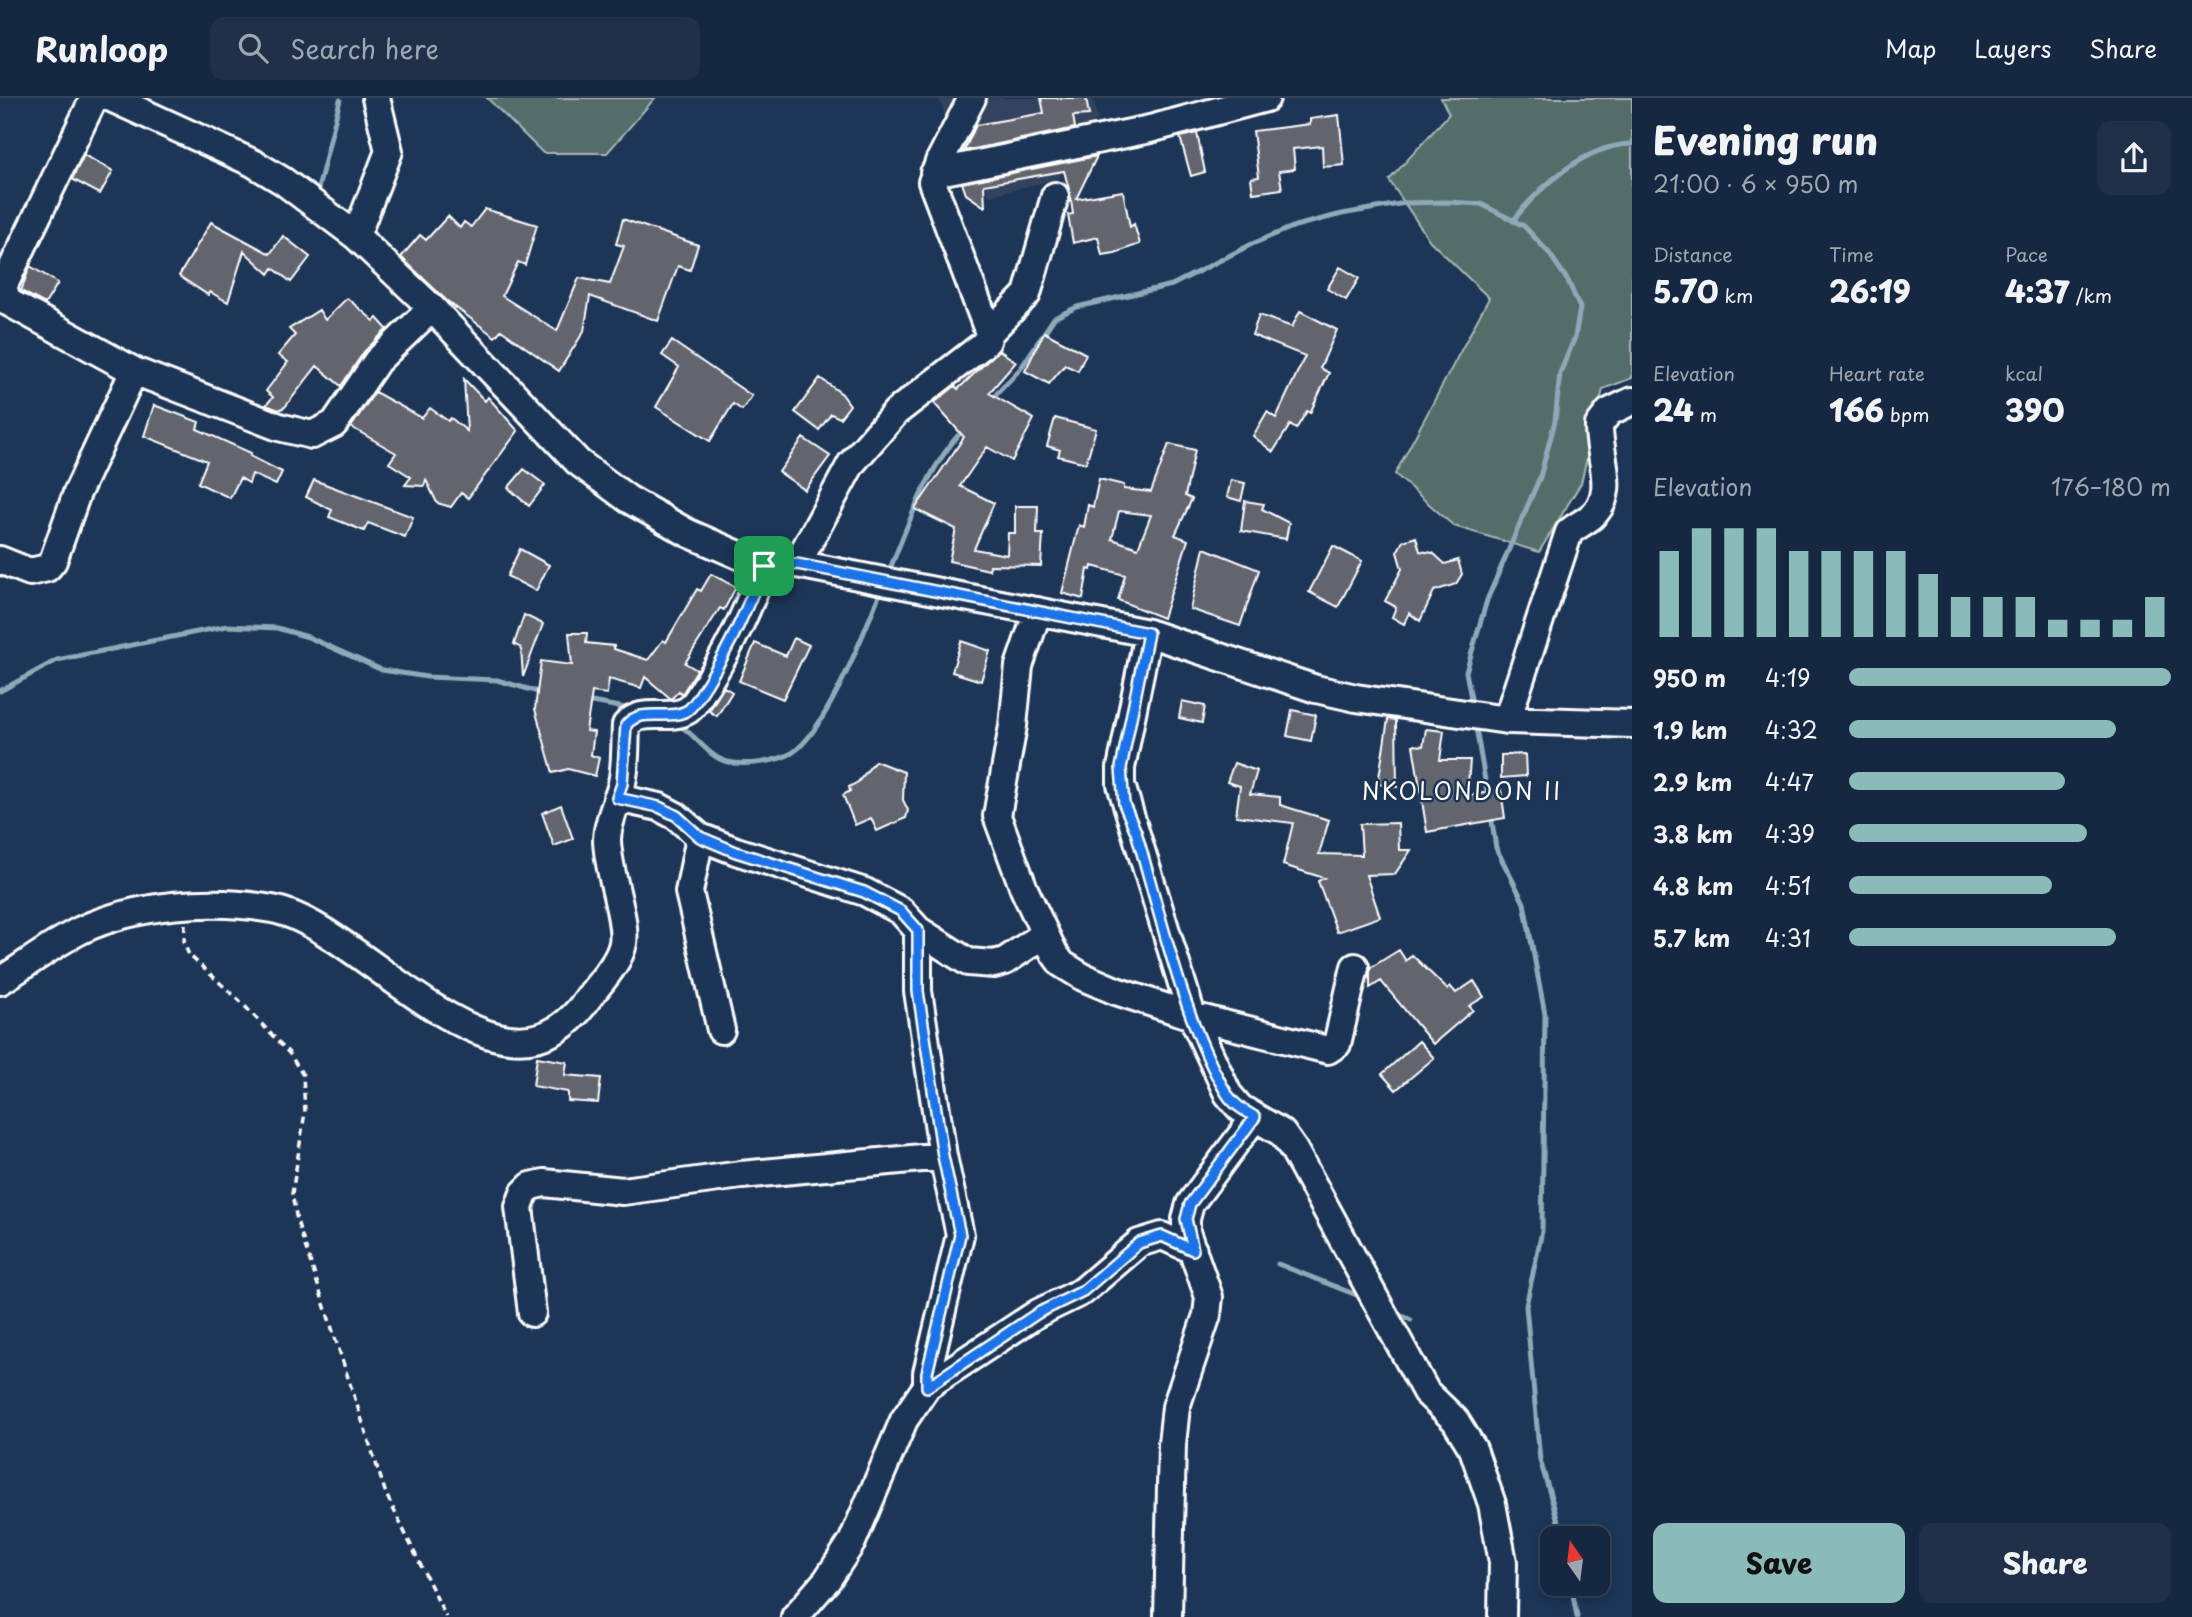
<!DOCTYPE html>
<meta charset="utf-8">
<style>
body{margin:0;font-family:"Playpen Sans",sans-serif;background:#1f3048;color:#f1f3f6;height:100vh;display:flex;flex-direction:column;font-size:26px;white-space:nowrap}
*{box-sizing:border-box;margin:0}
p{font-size:23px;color:#9ea6b1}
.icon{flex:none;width:38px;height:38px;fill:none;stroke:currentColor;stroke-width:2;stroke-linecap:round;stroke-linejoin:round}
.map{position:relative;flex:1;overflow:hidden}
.side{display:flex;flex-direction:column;background:#162841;width:560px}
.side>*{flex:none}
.needle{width:46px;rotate:346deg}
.buttons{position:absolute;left:1540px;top:1428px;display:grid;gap:14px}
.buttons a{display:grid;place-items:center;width:70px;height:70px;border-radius:14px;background:#162841;box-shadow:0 4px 10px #0003,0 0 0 2px #35445a;font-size:35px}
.pin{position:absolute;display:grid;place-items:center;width:60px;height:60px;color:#fff;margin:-30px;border-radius:14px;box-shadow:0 4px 10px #0006}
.round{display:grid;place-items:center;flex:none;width:74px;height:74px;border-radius:14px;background:#1f3048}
.headline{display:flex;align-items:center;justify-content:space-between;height:119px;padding:0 21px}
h1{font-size:38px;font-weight:800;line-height:52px}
.metrics{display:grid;grid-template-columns:repeat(3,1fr);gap:10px;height:119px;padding:7px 21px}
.metrics div{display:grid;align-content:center}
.metrics b{font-size:30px;font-weight:800}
.metrics small{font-size:19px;font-weight:400}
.metrics p{font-size:19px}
.chart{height:196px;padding:14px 21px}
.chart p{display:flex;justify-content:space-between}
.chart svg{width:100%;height:126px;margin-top:7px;stroke:#8bbbb9;stroke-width:6}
.cta{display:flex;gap:14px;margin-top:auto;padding:14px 21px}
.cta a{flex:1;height:80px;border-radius:14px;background:#8bbbb9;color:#111;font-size:28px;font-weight:800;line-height:80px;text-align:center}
.cta a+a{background:#1f3048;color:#f1f3f6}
ul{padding:0 21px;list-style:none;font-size:23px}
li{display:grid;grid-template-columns:112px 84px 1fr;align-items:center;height:52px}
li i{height:18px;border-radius:9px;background:#8bbbb9}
header{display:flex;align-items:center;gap:42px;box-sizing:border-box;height:98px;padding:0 35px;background:#162841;border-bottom:2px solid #35445a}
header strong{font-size:33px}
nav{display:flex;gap:38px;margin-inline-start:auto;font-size:24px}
.search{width:490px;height:63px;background:#1f3048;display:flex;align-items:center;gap:18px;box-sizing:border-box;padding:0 24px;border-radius:14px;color:#9ea6b1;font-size:26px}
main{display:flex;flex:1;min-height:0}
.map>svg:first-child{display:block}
.built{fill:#32435e}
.green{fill:#546d69;stroke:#aab6b4;stroke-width:2}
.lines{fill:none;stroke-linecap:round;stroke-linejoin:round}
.stream{stroke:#8fa9b9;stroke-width:5}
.building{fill:#64656e;stroke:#fff;stroke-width:2;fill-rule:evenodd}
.minor-casing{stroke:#fff;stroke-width:32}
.path{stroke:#fff;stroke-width:3.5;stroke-dasharray:7 5;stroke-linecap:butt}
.minor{stroke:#1d3557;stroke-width:26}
.route-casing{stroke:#fff;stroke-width:14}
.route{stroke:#1a73e8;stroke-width:9}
.labels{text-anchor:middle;stroke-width:5;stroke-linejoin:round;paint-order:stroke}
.quarter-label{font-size:23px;letter-spacing:2px;fill:#fff;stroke:#1d3557}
</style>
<header>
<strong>Runloop</strong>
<div class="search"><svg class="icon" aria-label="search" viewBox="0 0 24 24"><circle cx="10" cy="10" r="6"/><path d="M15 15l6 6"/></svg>Search here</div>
<nav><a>Map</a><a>Layers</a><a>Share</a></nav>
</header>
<main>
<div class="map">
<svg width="1632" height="1519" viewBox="0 0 1632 1519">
<rect width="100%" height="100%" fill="#1d3557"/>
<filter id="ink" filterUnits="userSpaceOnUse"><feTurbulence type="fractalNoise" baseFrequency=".0143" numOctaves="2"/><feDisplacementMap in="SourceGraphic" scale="14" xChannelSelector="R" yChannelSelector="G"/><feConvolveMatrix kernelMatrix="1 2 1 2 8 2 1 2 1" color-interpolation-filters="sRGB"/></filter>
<g filter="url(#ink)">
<path class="built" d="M938,0H1093L1098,22L1060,49V80L989,98L980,64L965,65Z"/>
<path class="green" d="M487,0H655L607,55H543Z
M1441,0H1632V280L1603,291L1581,385L1539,454L1454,428L1395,376L1489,200L1430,143L1389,82L1449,16Z"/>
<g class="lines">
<path class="stream" d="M318,91L340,2
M1513,123C1540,88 1585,47 1632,46
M991,302L1021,270L1054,220L1077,209L1172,187L1252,146L1295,128L1342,116L1405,105L1447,104L1481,106L1524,128L1549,155L1568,183L1580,210L1575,239L1560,275L1555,323L1540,379L1487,502L1466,574L1473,611
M887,478C908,428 926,371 963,332
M0,593L57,562L227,528L277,530L308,539L382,572L427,579L497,582L542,595
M586,603L631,611
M1475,624L1488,700
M677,626C694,634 707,659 728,664C746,668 776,664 792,655C827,633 866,529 882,490
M1491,717L1496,750L1524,805L1545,916L1542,1133L1526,1208L1540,1362L1563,1440
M1278,1166L1364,1200
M1392,1213L1411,1222
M1571,1486L1577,1519"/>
</g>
<path class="building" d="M1041,0H1086L1089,17L1073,18L1075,30L964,53L976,27L1044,15Z
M1339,17L1344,67L1323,69L1322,48L1293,51L1295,71L1279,73L1282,91L1253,95L1251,80L1259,79L1253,33L1310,26V21Z
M1197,35L1205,74L1191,78L1180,39Z
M84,57L113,73L100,96L72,81Z
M1097,58L1076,101L1123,93L1130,129L1134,126L1140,146L1115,155L1102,157L1098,139L1073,145L1068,117L1073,116L1070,95L1064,73L984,87L985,109L966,96L962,85Z
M485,111L537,127L525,167L518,164L502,198L557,233L579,180L610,186L624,148L616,146L623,121L698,147L690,172L678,168L658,223L590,198L584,233L559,273L501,232L495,239L446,202L401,159L420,137L426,142L448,118L460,130L464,124L471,129Z
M211,124L270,156L283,138L310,159L291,184L273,170L269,176L244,153L228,204L210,194L208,197L179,178Z
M30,168L58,185L45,206L21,193Z
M1340,169L1359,180L1346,202L1327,191Z
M347,200L374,223L377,220L387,231L364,254L341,288L317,268L285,309L279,312L266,307L273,299L266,293L288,264L278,257L295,237L289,231L319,212L325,222Z
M1300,213L1337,232L1320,270L1329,275L1310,315L1307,313L1296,331L1290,327L1273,354L1253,338L1267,314L1276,320L1305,258L1252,237L1259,217L1292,229Z
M1044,234L1086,256L1078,273L1065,267L1049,286L1025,273Z
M672,243L752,298L742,312L733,306L710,343L656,309L679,269L662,257Z
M999,252L1016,264L989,295L1034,321L1012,363L987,349L960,388L994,405L974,451L1007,457L1008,435H1015V408H1038L1037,436H1043L1041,468L990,467L989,472L949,463L956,431L915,411L964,339L934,305L955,288L958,291Z
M820,280L842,296L850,307L840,320L831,316L819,332L795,314Z
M464,281L485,303L488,299L518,333L468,400L461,395L451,409L437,405L426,382L424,388L405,387L411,379L389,365L396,355L351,329L375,294L422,320L430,310L448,323L451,320L467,333Z
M154,307L199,324L197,331L251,355L250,358L282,374L276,387L252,376L249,385L240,380L230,400L198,385L207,363L144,338Z
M1055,320L1096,331L1086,365L1058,358L1060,352L1047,348Z
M803,340L830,358L805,392L779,374Z
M1169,346L1195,352L1185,398L1192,401L1175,437L1188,442L1163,520L1118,502L1125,477L1092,468L1091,472L1088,471L1083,501L1062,495L1079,427L1084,429L1088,407L1093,409L1099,381L1124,387V391L1151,394ZM1119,413L1151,417L1138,450L1112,441Z
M524,371L545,387L529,408L508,390Z
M314,382L413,419L405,439L368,425L364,433L329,419L332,412L306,399Z
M1231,382L1245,385L1241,403L1227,399Z
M1245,403L1264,406L1262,411L1289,425L1286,441L1241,433Z
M1416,439L1420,453L1433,455L1445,466L1458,462L1462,476L1456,486L1434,493L1420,523L1409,515L1404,526L1392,519L1396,509L1385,503L1402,471L1397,454L1403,443Z
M1333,448L1362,463L1338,509L1309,494Z
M1204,450L1259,472L1240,528L1190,511Z
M520,451L549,467L536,493L507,478Z
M711,476L736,489L724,512L720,510L685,565L697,572L682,596L679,593L671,601L645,579L641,590L609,581L607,596L592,594L586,633L594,634L591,657L599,660L595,678L568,671L553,675L535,611L541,563L572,567L569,535H587L586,545L614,548V551L648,562L663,542L666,544L697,491L701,493Z
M524,517L543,526L523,579L521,550L514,546Z
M794,540L809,547L783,601L739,583L755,545L786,558Z
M961,543L990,553L981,583L952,574Z
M724,589L732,594L717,618L709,613Z
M1182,603L1205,608L1202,625L1179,620Z
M1292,612L1316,617L1311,643L1287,638Z
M1388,621L1396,622L1397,689L1378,686Z
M1426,631L1444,633L1440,662H1470L1467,698L1501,692L1505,720L1427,734L1413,647L1423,648Z
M1525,656L1526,678L1501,680V657Z
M875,663L904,674L903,702L908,712L906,720L877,733L871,720L855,727L843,697L850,693L849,689L858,684Z
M1234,665L1257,673L1250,696L1280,699V707L1329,722L1319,756L1362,757L1360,726L1398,725L1399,752H1411L1395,776L1366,777L1380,819L1337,834L1318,783L1324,780L1283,767L1293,725L1236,718L1240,688L1227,684Z
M561,707L573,741L554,748L542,715Z
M1399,852L1406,863L1412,857L1447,891L1450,888L1456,895L1474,883L1484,899L1469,908L1473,912L1433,946L1381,883L1370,890V870Z
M1419,943L1434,960L1396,992L1382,976Z
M537,959L567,964L565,977L601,980L598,1005L568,1003V994L533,988Z"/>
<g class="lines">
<g class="minor-casing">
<path id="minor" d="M94,0L3,189L8,204L134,273L279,329L312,337L334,326L377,263L432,210
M111,0L253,65L283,83L356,138L432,210L578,364L628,401L688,435L764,468L797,466L1148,535L1316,591L1356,600L1507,622L1632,626
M972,0L939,64L932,84L989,235
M934,75L1150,31L1266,0
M356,138L389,53L376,0
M0,462L30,474L47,470L53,463L77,395L134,273
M797,466L851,366L896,314L979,250L987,243L989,235L1027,196L1055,98
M1038,513L1019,568L1013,628L997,718L1024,791L1054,855L1062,866L1083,879L1116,893L1192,918L1328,952L1337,946L1355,869
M1148,535L1121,670V687L1192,918L1228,996L1240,1010L1282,1035L1294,1052L1426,1294L1455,1322L1473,1351L1492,1406L1503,1464L1502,1519
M1507,622L1569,434C1576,428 1585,424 1592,418C1618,395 1598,357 1599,327L1609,314L1632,303
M617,700L659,709L676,718L700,739L736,753L865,794L901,813L918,832L968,864L994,866L1005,863L1045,836
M700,739L689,794L721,932
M918,832V893L943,1058L960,1137L927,1275V1288
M0,883C26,867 53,846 81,832C137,806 212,800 272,811C363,827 501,1023 586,903C598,886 619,866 623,845C627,821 607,772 607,741C608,720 618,705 622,685C626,667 625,646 626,627C642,608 669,624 688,612C696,606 701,594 707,586C733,544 747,513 764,468
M532,1215L519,1109L524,1095L531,1088L544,1085L623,1093L741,1077L943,1058
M795,1519L827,1482L852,1444L904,1322L927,1288L1038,1215L1083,1193L1139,1145L1162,1138L1193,1152
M1168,1519L1172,1346L1176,1309L1207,1217L1209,1199L1186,1134V1121L1190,1106L1255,1019"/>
</g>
<path class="path" d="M185,826L184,845L189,857L240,903L289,955L303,977L305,1014L292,1096L297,1123L386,1396L446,1519"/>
<use href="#minor" class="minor"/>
</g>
</g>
<g class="lines" filter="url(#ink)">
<g class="route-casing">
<path id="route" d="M797,466L1148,535L1121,670L1124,706L1136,734C1160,814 1184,925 1227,996C1234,1007 1245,1013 1255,1019L1190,1106L1186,1121L1193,1152L1162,1138L1139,1145L1083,1193L1038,1215L927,1289V1275L960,1137L943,1058L918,893V832L901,813L864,794L736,754L700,739L677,718L659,709L617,700L622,686L626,627C642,608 669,624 688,612C696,606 701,594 707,586C732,544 746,513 764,468Z"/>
</g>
<use href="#route" class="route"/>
</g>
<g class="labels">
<g class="quarter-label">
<text x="1462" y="702">NKOLONDON II</text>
</g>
</g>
</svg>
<div class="buttons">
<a><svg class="needle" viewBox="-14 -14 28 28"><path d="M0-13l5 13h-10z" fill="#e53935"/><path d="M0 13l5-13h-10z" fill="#9ea6b1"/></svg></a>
</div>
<div class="pin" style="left:764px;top:468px;background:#1e9e55"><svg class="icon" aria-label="arrive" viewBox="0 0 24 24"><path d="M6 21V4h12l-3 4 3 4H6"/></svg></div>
</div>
<section class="side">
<div class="headline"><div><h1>Evening run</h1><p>21:00 · 6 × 950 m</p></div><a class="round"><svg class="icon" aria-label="share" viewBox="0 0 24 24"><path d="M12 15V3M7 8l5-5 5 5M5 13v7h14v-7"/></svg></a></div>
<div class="metrics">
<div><p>Distance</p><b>5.70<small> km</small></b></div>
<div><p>Time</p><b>26:19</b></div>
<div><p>Pace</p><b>4:37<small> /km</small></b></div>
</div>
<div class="metrics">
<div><p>Elevation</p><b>24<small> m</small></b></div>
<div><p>Heart rate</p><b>166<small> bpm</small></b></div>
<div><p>kcal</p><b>390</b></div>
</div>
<div class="chart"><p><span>Elevation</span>176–180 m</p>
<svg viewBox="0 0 160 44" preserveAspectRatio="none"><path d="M5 44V14M15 44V6M25 44V6M35 44V6M45 44V14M55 44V14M65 44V14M75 44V14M85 44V22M95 44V30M105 44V30M115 44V30M125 44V38M135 44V38M145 44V38M155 44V30"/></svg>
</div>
<ul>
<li><b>950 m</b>4:19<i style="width:100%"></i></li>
<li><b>1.9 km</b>4:32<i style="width:83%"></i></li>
<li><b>2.9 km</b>4:47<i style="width:67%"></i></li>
<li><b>3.8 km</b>4:39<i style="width:74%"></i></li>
<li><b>4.8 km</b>4:51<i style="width:63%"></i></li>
<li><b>5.7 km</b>4:31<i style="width:83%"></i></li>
</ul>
<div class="cta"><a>Save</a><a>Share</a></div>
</section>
</main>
